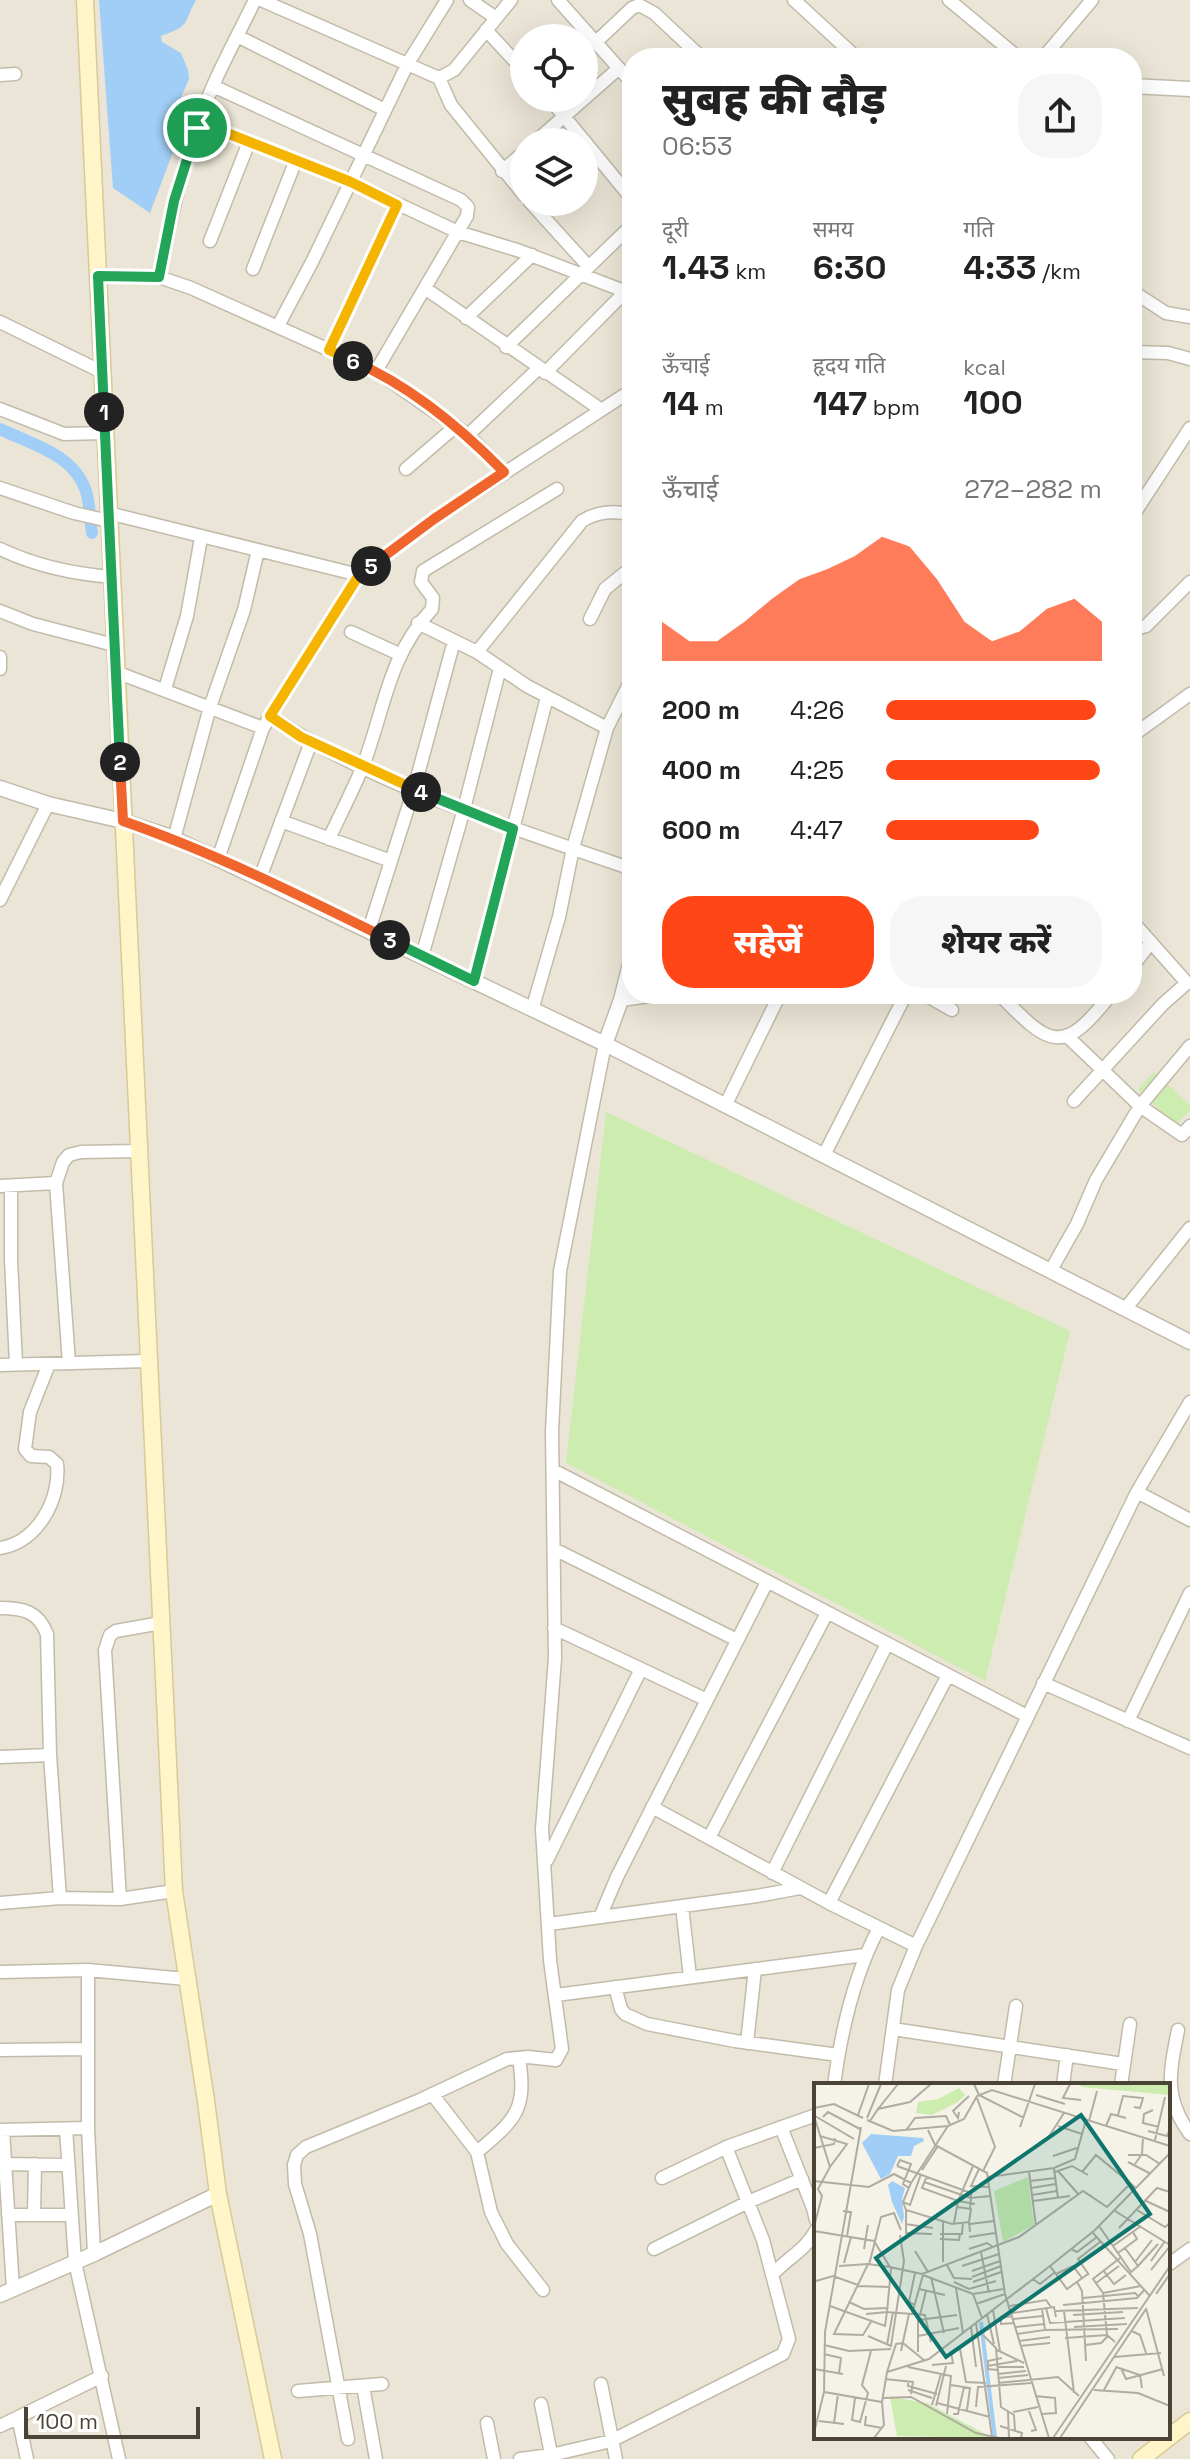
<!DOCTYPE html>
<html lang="hi">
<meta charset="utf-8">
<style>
body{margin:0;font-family:"Space Grotesk","Noto Sans Devanagari",sans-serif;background:#f6f6f6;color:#222;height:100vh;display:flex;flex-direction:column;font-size:30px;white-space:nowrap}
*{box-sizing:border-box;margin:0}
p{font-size:26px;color:#767676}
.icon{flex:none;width:44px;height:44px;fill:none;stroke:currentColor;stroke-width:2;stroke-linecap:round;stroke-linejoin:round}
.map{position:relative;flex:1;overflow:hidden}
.sheet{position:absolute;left:622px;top:48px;width:520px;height:956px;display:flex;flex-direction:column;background:#fff;border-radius:32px;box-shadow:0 8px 32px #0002}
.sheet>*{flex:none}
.controls{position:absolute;left:510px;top:24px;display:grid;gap:16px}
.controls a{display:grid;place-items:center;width:88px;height:88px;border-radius:50%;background:#fff;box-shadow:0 8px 32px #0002;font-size:40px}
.scale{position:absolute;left:24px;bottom:20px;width:176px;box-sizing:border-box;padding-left:8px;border:4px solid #4a4336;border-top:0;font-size:22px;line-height:28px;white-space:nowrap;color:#4a4336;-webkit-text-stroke:6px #fff;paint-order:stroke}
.pin{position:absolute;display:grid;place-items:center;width:68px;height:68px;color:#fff;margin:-34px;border:4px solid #fff;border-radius:50%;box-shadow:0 2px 8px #0007}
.km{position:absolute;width:40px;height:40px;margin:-20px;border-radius:50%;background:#222;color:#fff;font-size:22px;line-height:40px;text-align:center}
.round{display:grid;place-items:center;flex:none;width:84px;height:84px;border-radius:32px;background:#f6f6f6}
.overview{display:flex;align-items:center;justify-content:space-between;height:136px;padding:0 40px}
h1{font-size:44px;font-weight:800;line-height:60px}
.figures{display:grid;grid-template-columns:repeat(3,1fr);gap:12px;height:136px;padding:8px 40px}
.figures div{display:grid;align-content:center}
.figures b{font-size:34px;font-weight:800}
.figures small{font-size:22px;font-weight:400}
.figures p{font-size:22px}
.chart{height:224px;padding:16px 40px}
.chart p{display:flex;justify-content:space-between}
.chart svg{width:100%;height:144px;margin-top:8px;fill:#ff4616;opacity:.7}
.action{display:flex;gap:16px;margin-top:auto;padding:16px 40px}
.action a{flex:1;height:92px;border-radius:32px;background:#ff4616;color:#fff;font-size:32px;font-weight:800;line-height:92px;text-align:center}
.action a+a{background:#f6f6f6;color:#222}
ul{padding:0 40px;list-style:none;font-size:26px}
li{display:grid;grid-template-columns:128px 96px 1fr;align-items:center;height:60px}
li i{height:20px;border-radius:10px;background:#ff4616}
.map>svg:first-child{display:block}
.residential{fill:#eae5d6;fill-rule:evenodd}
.green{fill:#cdecaf}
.water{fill:#a1cef6}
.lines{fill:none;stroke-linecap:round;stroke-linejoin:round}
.canal{stroke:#a1cef6;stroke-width:12}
.minor-casing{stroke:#c2bbaa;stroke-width:15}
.tertiary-casing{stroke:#c2bbaa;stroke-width:17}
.secondary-casing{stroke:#d9ca95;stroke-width:19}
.minor{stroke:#fff;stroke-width:12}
.tertiary{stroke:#fff;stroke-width:14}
.secondary{stroke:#fff5c9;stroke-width:16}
.split-1-casing{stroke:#fff;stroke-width:16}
.split-2-casing{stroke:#fff;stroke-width:16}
.split-3-casing{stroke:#fff;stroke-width:16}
.split-4-casing{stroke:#fff;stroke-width:16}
.split-5-casing{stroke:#fff;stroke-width:16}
.split-6-casing{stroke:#fff;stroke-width:16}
.split-7-casing{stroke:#fff;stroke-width:16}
.split-1{stroke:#22a559;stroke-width:10}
.split-2{stroke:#22a559;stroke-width:10}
.split-3{stroke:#f0652b;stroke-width:10}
.split-4{stroke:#22a559;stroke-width:10}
.split-5{stroke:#f5b400;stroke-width:10}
.split-6{stroke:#f0652b;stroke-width:10}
.split-7{stroke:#f5b400;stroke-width:10}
.inset-river{fill:none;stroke:#a1cef6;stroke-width:4}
.inset-road{fill:none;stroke:#b1aca1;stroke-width:2}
.view{fill:#0f766e;fill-opacity:0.15;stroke:#0f766e;stroke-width:4}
.inset-edge{fill:none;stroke:#4a4336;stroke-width:4}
</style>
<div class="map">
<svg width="1190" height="2459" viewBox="0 0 1190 2459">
<rect width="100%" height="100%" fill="#f5f2e8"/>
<path class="residential" d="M0,0H1190V2459H0ZM524,38H584V98H524ZM632,58H1132V994H632ZM524,142H584V202H524ZM816,2085H1168V2437H816Z"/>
<path class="green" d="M1154,1072L1190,1105V1111L1175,1125L1138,1089Z
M606,1112L1070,1331L985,1681L566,1463Z"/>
<path class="water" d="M99,0H196C182,25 192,25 161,36L162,42L181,53L188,70L189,79L179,102V109L197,116L187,147L176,144L150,213L113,188Z"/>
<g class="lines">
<path class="canal" d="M0,429C33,445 77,455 87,495C90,507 90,520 92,533"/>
<g class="minor-casing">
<path id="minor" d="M261,0L439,78L454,70L511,0
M470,0L496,18
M558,0L632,83
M794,0L857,58
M949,0L1019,58
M486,30L524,71
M237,36L385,110
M596,42L632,8L639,5L654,13L702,58
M1043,58L1092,0
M0,75L15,74
M439,78L451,105L524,195
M213,86L461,200L468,207L467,216L376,371
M549,98L632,199
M199,122L351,182L458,232L520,251L632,294
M535,142L619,68
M502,171L524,152
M530,202L588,266
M210,241L249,142
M253,269L296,160
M98,276L159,277L191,288L376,371L468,435L504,472
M159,277C172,213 185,148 212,88C225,58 241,29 255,0
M426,289L600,409
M1132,291L1166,313L1190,317
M466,318L532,255
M0,322L102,372
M278,326L312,262L408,63L447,0
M506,347L632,225
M329,350L397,205
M1132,352L1168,353L1190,359
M545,373L626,291
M0,409L64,434L105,433
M468,435L539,368
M406,469L456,426
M0,488L74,513L109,521
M108,513L359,575
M1132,517L1190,428
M0,549C36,566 72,574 112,577
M0,611L33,624L114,645
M590,619L605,589L632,567
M418,623L477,652L527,686L607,728
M1132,630L1146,626L1190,582
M351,632L399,654
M477,652L582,521C598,511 613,511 632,514
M0,657V669
M116,672L263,728
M165,689L187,616L201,538
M270,716C374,786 514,828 632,869
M1132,736L1190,694
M281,821L391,861
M174,839L210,707L244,610L258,550
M329,839C340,815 353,790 363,766C385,708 388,656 432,609L433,598L421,582L423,571L557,489
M218,859L263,728L359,575L434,519L632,390
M260,878L311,742
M0,900L48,804
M369,930L414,789L454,641
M422,956L464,809L500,668
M1132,967L1151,942
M474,981L547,697
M924,994L952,1010
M999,994C1049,1045 1062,1058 1111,994
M621,1000L664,994
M532,1010L559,917L573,848L607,728L632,678
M1067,1036L1140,1106L1190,1046
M1074,1101L1163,1004L1187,983L1132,921
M725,1106L780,994
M824,1155L906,994
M0,1186L56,1183
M11,1186V1260L16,1364
M1051,1270L1077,1224L1096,1180L1140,1106L1182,1135L1190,1126
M1126,1308L1190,1228
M69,1363L56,1183L63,1162L69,1155L81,1152L138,1151
M0,1365L147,1361
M553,1470L1027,1716
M1137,1492L1190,1520
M0,1548C37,1543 61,1499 57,1464L49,1457L31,1456L25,1449L30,1412L49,1364
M554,1549L737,1640
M0,1608C23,1608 38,1611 47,1634L50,1755L60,1898
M554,1628L707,1700
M1043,1683L1190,1748
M1128,1721L1190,1593
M0,1757L50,1755
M652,1807L829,1903L916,1946
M710,1836L827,1613
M547,1860L641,1669
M772,1873L887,1644
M120,1899L105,1650L110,1635L116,1631L161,1623
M0,1903L60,1898L120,1899L174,1891
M829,1903L948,1675
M682,1906L690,1977
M600,1917L617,1877L767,1582
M549,1924L757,1896L800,1888
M88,1970V2128L94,2254
M0,1972L88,1970L186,1979
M615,1987L621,2009L625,2014L647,2024L735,2041L838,2055
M556,1995L865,1955
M893,2029L1123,2064
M1178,2030C1170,2071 1163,2097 1190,2134
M747,2043L755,1969
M0,2050L88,2049
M834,2085C841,2032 854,1975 879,1928
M885,2085L898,1990L916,1946L1137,1492L1190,1402
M1004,2085L1016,2006
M1063,2085L1067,2055
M1121,2085L1130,2024
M432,2094L477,2152L491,2212L507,2244L543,2290
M781,2127L813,2208L816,2220
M66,2129L75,2262L119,2459
M0,2130L88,2128
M3,2130L13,2289
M477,2152C516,2119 527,2110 519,2058
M3,2164L68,2165
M662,2178L729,2146L816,2115
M8,2215H71
M34,2215L35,2164
M654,2249L748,2202L802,2179
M1168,2265L1190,2249
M772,2275C786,2259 807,2249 816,2230
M601,2384L616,2459
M363,2386L376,2459
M298,2391L382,2384
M541,2404L552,2459
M18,2417L27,2459
M487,2423L494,2459
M0,2426L102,2376
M1090,2437L1108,2459
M348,2439L310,2234L295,2184L294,2165L297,2155L306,2147L420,2100L507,2059L528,2057L556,2060L562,2049L550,1960L542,1829L555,1658L552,1431L560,1271L605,1044
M520,2459L551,2455L611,2441L783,2354L789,2339L763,2240L726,2147"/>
</g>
<g class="tertiary-casing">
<path id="tertiary" d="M1132,86L1190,89
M0,788L48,804L123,821L168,836L218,859L605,1044L1190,1342
M605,1044L621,1000L632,956
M0,2295L94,2254L218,2194"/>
</g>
<g class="secondary-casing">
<path id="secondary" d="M85,0L174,1891L206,2101L218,2194L273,2459
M1141,2459L1190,2421"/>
</g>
<use href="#minor" class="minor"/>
<use href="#tertiary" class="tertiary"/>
<use href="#secondary" class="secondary"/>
</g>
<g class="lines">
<g class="split-1-casing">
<path id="split-1" d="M104,412L98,276L159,277L174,201L197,128"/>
</g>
<g class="split-2-casing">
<path id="split-2" d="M104,412L120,762"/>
</g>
<g class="split-3-casing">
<path id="split-3" d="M120,762L123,821C215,853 303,897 390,940"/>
</g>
<g class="split-4-casing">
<path id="split-4" d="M390,940L474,981L513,829L421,792"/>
</g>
<g class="split-5-casing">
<path id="split-5" d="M371,566L359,575L270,716L301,737L421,792"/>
</g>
<g class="split-6-casing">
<path id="split-6" d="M353,361C411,386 460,427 504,472L434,519L371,566"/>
</g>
<g class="split-7-casing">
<path id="split-7" d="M197,128L199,122L351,182L397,205L329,350L353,361"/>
</g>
<use href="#split-1" class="split-1"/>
<use href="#split-2" class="split-2"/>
<use href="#split-3" class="split-3"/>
<use href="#split-4" class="split-4"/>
<use href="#split-5" class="split-5"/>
<use href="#split-6" class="split-6"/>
<use href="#split-7" class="split-7"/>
</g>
<g transform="translate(814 2083)">
<rect width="356" height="356" fill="#f5f2e8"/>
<path d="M265,1H356V12L268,4ZM145,5L151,12L144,19L118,32L102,30L104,19L124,16ZM214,94L220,142L189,159L180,108ZM76,314L113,320L179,355L83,353Z" fill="#cdecaf"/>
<path d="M57,51L109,55L110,58L100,63L97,73H84L76,91L67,96L48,60ZM78,98L91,105L88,116L90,134L88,141L78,119L74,102Z" fill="#a1cef6"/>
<path class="inset-river" d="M167,239L181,355"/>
<path class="inset-road" d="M160,1L165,12L210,35M256,1L249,15L267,17M222,12L251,21M163,15L181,64L169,88M0,25L20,21L49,35M64,26L84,1M339,27L330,31L329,40L345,44M145,29L144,35L139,28L155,13M44,32L55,1M304,32L309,13L329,15L326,25L320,24M0,33L16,84L4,106L8,113L0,144M1,33L40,56M9,34L14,29L46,46M53,35L67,1M53,37L79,48L134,43L150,36L163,13L178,7L356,63M56,38L64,26L96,19L117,1M275,38L283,8M244,43L268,51M292,43L297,31L312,35M206,44L221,1M93,46L101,35L132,33L136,42M114,47L121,62L173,90L191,211L235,355M334,48L353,53L356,46M6,53L33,61L16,84M341,57L351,14M232,58L250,30M0,65L20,61L21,55M314,72H332L346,81M239,73L263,65M314,79L337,91M321,81L328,71L329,54M83,83L157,110V115L176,113M83,83L86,77L97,81L89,101L95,105M165,86L157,103L175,104M240,86L244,115M108,87L124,63M244,88L265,112M215,89L222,143M241,89L258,83L274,92M268,89L282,72L322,105M113,93L108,105L144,118L159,83M174,94L240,85L261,76L272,37M0,98L55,104L80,91L97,100L89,119L96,122L107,91M216,98L242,95M110,99L157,115L156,125M97,100L134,43M217,105L242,101M218,112L243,108M219,118L256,113M332,118L356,129M89,119L92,127L138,141L155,139L156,149M143,124L157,126L155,139M92,127V150L118,151M323,127L351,144L356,140M29,128L37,129L33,153M301,128L356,162M140,140L144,118L161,121M91,141L119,145M156,141L180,138M285,143L299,163M305,145L343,105L356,109M0,148L60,158L76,184L108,191L205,154L269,108L293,124L314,103M279,150L335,212M126,151H148L149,139M155,154L181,150M126,156L145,157L146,151M311,165L324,183L317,189L299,163L327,143M50,166L54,142M155,166L173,160L179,164M257,166L263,169L283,154M101,168L114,189M167,169L175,210M304,170L323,156L319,149M337,178L351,158M129,179V138M321,179L338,157M30,180L37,154M55,182L67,134L80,130L87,147M133,182L140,195L158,196M25,183L54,181M148,183L185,171M236,183L253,206L274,191M324,183L344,161M289,187L300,201L312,192M337,187L356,163M158,188L186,178M242,191L259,183L268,195M109,192L159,211L190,206M275,192L264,176L286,159M117,194L130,250M158,194L187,183M219,196L226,201L241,189M2,198L19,193L44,202M140,199L155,206L182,198M159,199L187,189M263,199L268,208L272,278M282,200L305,183M43,203L76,204M142,205L149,250M105,206L131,212M289,210L327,203M159,211L168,235M342,211L356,191M269,215L321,210L325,214M35,219L50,226L73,225M162,221L191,211M101,222L95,219L101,190M249,222L323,215L331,206M16,223L71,243L73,229L111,232L117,259M196,223L232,217L237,224M232,225L236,240L311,235M332,225L350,293M179,227L186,268M242,228L324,225M250,228L260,310M198,230L240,224L242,234M52,231L73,229L77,185M98,231L109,192M173,231L180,261M106,232L112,208M259,232L309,229M199,233L187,235V241L200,240M199,236L229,233M58,237L49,252L20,251L54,181L76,184M104,237L143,232M162,240L178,354M157,244L162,284M201,244L230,241M260,244L313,241M231,247L304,246M318,248L326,252L332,270M203,251L231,247L228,226M169,252L182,265L187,324L200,332L201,347M54,253L77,263L90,178L86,152M104,253L145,245M251,255L293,252M205,258L236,254M301,259L293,252L289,210L279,196L306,175M10,262L35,268L77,266M73,262L79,229M271,262L287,260L294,253M206,263L236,260M146,266L152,299L172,300M183,267L210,280M87,268L95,231M104,269V235M10,271L27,275L25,290M300,274L347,270M118,282L139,280L137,269M173,283L203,278M94,284L137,293L133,331M183,284H210M302,284L326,292L328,305M307,285L312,296L349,286M0,286L29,291M183,287L174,286V278L188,275M73,289L82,261L89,260L111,278M184,291L212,288M184,295L214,292M71,296L99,299L97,311M94,298V303L123,311M184,300L244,294L265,313M137,302L156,305L153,327M94,307L118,315M280,307L324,310L356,323M290,307L303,283M10,309L11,249L47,44M221,313L241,315L242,330L228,331M41,315L38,337L46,339L54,310L48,302L57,268M69,315L97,314L162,350L185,355M123,320L176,334M118,322L127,291M122,323L132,283M162,324L164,304L217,300M215,328L222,347L217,348M194,329L195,355M199,329L224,324M139,331H144L150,304M52,333L51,342L68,345M5,338L30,341M20,340L24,311M186,343L208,350L207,355M0,350L10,309L68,319L73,289L115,276L236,183L281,147L356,70M60,355L70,342L68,319M239,355L356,183M246,355L332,226"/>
<path class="view" d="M267,32L336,131L132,274L62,175Z"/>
<rect width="356" height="356" class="inset-edge"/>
</g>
</svg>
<div class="controls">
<a><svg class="icon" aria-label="locate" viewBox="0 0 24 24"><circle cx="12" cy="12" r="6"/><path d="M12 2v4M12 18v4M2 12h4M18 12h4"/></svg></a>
<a><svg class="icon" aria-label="layers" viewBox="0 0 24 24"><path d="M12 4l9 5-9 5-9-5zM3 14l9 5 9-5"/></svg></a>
</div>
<div class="scale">100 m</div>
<div class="pin" style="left:197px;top:128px;background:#1e9e55"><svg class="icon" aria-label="arrive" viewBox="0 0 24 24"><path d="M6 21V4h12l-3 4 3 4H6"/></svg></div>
<b class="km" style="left:104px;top:412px">1</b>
<b class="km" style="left:120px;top:762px">2</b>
<b class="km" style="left:390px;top:940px">3</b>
<b class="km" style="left:421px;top:792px">4</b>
<b class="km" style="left:371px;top:566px">5</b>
<b class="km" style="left:353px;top:361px">6</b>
<section class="sheet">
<div class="overview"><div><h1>सुबह की दौड़</h1><p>06:53</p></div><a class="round"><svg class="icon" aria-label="share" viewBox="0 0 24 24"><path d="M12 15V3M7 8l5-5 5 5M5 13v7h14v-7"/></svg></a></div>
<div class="figures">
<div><p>दूरी</p><b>1.43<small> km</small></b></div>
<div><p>समय</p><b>6:30</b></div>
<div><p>गति</p><b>4:33<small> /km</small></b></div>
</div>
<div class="figures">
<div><p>ऊँचाई</p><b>14<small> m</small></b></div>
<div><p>हृदय गति</p><b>147<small> bpm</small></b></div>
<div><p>kcal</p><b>100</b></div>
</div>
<div class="chart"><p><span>ऊँचाई</span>272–282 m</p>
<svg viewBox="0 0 160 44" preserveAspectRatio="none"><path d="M0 44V32L10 38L20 38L30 32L40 25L50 19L60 16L70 12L80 6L90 9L100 19L110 32L120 38L130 35L140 28L150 25L160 32V44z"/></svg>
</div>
<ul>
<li><b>200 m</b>4:26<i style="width:97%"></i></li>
<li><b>400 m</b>4:25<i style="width:99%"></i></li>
<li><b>600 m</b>4:47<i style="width:71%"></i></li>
</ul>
<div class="action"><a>सहेजें</a><a>शेयर करें</a></div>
</section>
</div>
